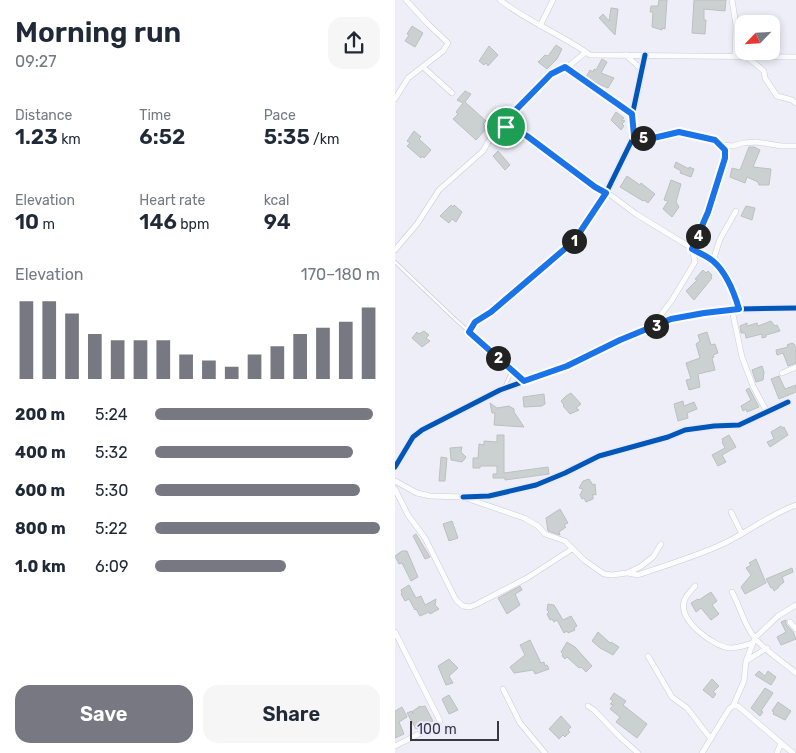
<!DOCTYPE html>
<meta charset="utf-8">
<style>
body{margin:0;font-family:Rubik,sans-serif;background:#f6f6f7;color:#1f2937;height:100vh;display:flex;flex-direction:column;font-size:19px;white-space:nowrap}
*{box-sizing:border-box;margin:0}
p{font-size:16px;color:#747a83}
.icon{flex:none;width:28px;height:28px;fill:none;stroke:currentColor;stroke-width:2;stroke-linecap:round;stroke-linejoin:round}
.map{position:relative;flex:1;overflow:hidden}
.sheet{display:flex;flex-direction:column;background:#fff;width:395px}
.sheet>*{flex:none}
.needle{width:32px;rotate:245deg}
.controls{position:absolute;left:340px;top:15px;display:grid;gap:10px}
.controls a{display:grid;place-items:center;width:45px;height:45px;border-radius:10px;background:#fff;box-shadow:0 2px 8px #0003;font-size:25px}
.scale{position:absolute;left:15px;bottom:12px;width:89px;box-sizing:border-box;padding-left:5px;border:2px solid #383843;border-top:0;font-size:14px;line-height:18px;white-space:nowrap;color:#383843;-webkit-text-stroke:4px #ebeafc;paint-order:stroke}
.pin{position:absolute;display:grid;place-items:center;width:42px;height:42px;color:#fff;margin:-21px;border:2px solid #fff;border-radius:50%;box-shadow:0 1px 5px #0007}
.km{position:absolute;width:25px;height:25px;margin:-12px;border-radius:50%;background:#222;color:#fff;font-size:14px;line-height:25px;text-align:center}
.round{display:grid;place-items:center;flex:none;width:52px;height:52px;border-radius:15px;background:#f6f6f7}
.headline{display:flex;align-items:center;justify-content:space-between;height:85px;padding:0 15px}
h1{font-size:28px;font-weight:600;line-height:38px}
.figures{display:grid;grid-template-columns:repeat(3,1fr);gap:8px;height:85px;padding:5px 15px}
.figures div{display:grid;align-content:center}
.figures b{font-size:21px;font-weight:600}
.figures small{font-size:14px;font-weight:400}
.figures p{font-size:14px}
.chart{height:140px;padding:10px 15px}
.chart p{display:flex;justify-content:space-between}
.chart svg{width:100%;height:90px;margin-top:5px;stroke:#787882;stroke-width:6}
.primary-button{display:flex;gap:10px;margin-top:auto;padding:10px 15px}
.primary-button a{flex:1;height:58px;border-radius:15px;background:#787882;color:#fff;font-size:20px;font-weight:600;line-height:58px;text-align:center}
.primary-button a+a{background:#f6f6f7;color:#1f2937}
ul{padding:0 15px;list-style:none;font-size:16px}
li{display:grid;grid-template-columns:80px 60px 1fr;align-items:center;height:38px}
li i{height:12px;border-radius:6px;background:#787882}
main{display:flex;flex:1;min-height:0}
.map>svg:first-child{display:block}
.building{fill:#cbd0d0;stroke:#bcc0c1}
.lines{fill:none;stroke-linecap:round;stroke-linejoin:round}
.service-casing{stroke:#cbcbd5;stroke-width:4}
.minor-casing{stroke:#cbcbd5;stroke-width:6}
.service{stroke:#fcfcfe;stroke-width:2.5}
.minor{stroke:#fcfcfe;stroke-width:5}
.cycleway-casing{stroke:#ebeafc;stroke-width:8}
.cycleway{stroke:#0057b8;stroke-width:5}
.route-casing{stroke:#fff;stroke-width:10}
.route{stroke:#1a73e8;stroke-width:6}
</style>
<main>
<section class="sheet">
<div class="headline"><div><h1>Morning run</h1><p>09:27</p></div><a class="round"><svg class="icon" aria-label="share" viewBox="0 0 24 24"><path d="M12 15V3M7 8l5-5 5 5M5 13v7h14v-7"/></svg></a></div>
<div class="figures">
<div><p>Distance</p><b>1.23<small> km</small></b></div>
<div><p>Time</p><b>6:52</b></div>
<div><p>Pace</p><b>5:35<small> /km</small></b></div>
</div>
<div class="figures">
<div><p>Elevation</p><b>10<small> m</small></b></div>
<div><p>Heart rate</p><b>146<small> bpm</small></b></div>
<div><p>kcal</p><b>94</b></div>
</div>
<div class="chart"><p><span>Elevation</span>170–180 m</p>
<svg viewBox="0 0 160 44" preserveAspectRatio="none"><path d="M5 44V6M15 44V6M25 44V12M35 44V22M45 44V25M55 44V25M65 44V25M75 44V32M85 44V35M95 44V38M105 44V32M115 44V28M125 44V22M135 44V19M145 44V16M155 44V9"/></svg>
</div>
<ul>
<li><b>200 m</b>5:24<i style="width:97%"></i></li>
<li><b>400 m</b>5:32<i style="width:88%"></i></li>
<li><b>600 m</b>5:30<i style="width:91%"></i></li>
<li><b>800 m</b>5:22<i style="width:100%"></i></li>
<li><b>1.0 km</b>6:09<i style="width:58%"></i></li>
</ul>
<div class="primary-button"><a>Save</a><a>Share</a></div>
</section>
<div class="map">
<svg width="401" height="753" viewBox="0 0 401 753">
<rect width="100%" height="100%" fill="#eeeef8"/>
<path class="building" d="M264,0H272L270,29L267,28V30L257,27L258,12H255L256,6H263Z
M299,0H331L330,11L309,9V20H311L310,34L297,33Z
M216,8L223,9L220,35L204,18L208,14L214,21Z
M17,26L28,33L20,47L10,41L14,35L12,34Z
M161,45L167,49L162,59L152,69L143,62L150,55L153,56Z
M94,46L103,55L93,66L91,63L89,65L84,61Z
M207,59L212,62L206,73L219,78L213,88L201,83L191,77L195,70L198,72L199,69L201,70Z
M70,91L76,94L70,102L91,121L88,124L92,128L81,140L58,119L63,114L61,112L68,103L62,100Z
M221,112L229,118L227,120L230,121L227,124L229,126L226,130L216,120Z
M19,131L26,137L24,139L36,150L29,158L27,156L26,158L12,146L15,143L12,141Z
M354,147H359L365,150L358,167L376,169L374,185H364L363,182L352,177L350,183L335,177L337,168L345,170Z
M103,151L115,165L110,170L98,156Z
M281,162L294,169V167L299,169L296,177L285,173L286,171L279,167Z
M232,176L245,185L246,183L260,194L253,203L249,200L248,201L225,187Z
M276,180L286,184L281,202L284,207L277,217L268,209L273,201L269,200Z
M56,205L58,207L59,205L67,212L61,222L57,219L54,223L45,216Z
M351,206L360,208L357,220L346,216Z
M308,270L311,273L313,271L317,275L316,277L317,278L299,300L291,291L302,280L300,279Z
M376,321L380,326L382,325L385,331L371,335V337L367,338V334L351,338L350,333H346L345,326L352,323V326L362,323L363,326Z
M29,331L34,335L31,338L35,341L27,347L17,338L22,332L24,334Z
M312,332L316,345L320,344L323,353L318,355L319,357L317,358L320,370L303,374L305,387L294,390L291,380L296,379L291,363L305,358L301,344L305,341L303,335Z
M397,343L399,344L401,348V363L393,366L388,353L382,355L381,350L393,347L392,345Z
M367,366L369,372L368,380L361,382L357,370Z
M384,376L390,389L401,385V392L384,399L376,379Z
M354,388L364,407L352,412L351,409L348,411L346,406L356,400L351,390Z
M176,393L186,404L181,408L184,410L175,414L168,406L169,405L166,401L171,396Z
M149,394L150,404L147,406L129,407L128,397Z
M288,401L289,406L299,402L302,409L292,413L293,418L283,421L279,404Z
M95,403L102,408L114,406L119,409V412L129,427L99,425L100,413H97Z
M386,426L387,428L389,427L393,435L375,447L372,442L379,439L376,432Z
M102,435H109V473L153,467L154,474L110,480V478H98V474H102V466H85V468H78V458H83L84,444L89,445V441L102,442Z
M334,435L341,447L327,455L331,462L323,466L317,455L330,448L327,442L328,441L327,439Z
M67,447L66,452L71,457L69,460L67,462L56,460L55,448Z
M46,457L52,458L50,481H44Z
M194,479L198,485L200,484L201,495L198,494V499L191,502L189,498L187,499L185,495L188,489L184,488L188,481Z
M165,509L173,523L169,525L171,527L164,532L165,535L153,531L151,518Z
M57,521L63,538L54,541L48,524Z
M21,534L35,557L30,559L18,536Z
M7,551H12L23,577L16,581L7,563L4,564L0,556Z
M361,559L371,583L350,594L346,587L356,575L351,568L356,565L354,563Z
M397,568L398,572L387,577L389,582L385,585L383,588L379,591L378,588H376L371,579Z
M14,585L21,598L26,596L30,605L41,599L40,605L44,609L35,614L34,612L25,616L21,609L20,610L14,599L10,601L6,594L7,593L6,590Z
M125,586L127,590L120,594L125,605L112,614L103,598Z
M316,592L322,601L317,605L324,614L316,620L306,608L301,612L296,603L303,599L304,600Z
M153,604L159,605L168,620L176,616L182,626L179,628L180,630L173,633L172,631L169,633L162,620L159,622L157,619L155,620L152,614L154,612L152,610Z
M391,620V624L398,632L401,639L386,645L382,637L391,632L386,622Z
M203,632L215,643L216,642L224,647L218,655L205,648L197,641Z
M135,640L146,663L149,662L150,666L152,665L154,669L140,674L138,670L119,673L115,667L130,655L125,645Z
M172,642L180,647L197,666L191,672L186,667L184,668L172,657L170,659L167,656L168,654L166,652Z
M54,659L63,668L54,676L58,683L51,685L43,666Z
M364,671L370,676L373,671L381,677L376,685L360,675Z
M317,679L324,686L318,692L321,694L318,698L308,690Z
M370,688L378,693L366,711L368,712L365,716L356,708Z
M219,693L231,701L228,705L252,724L242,738L221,722L225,717L215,709L218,705L215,704L218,701L215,699Z
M54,695L63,710L54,714L47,699Z
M383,702L396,711L390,720L378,714L379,712L377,711Z
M25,706L26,707L30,706L38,721L21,729L12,713L17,711L18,714V711Z
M7,707L12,717L4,722L9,734L0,738V711Z
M166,716L176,727L173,730L175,732L170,737L168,735L164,739L154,729Z"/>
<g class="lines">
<g class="service-casing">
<path id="service" d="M0,262L61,320L128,380
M109,388L117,371"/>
</g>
<g class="minor-casing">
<path id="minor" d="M105,0C133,22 166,34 195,55L401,57
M337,0L341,25L340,56
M145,26L158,0
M231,55L246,69
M352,57L369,71L370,78L382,96L397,100L401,103
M28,67L57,93
M170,67L237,114
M0,99L13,78L48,51L53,43L33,24L11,0
M106,125L123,131L132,136L200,187L217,196L241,214L318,261L334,282L339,292L344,309
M239,136L254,139L284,132L320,140L330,150V158L313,212L297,249L300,262L277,300L256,328
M325,145L338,146L348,143L362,142L386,146H401
M0,250L22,224L44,190L88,151L93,142L114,116L156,74L175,65L191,52
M318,261L325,239L341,211
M337,310L347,357L358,386L372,412
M74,332L80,322L96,313L179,241L211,193L239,136L237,116L250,55
M387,373L401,367
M0,467L18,437L27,430L105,390L172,366L225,340L277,319L309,313L344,309L401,308
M0,481L22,493L35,496L68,497L129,518L143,526L150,534L170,541L189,560L209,574L217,575L232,573L245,567L258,557L266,544
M0,489L13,515L30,538L61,600L68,606L75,607L82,604L132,578L177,549
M68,497L94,496L141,485L170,473L204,456L273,437L290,430L319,426L344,425L393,402
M336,512L347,534
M233,573L243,575C272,565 302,556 330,543C354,531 376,514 401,505
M300,586C296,591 290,596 289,602C284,621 319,647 335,648C344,648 351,645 358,643
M337,592C344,604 347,618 355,631C365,648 386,660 401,673
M395,622L401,629
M0,632L45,721L40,726L0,746
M253,656L277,697L292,708L316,739
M351,661L372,648
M108,689L125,723L150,753
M193,706L199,710L226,738L243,753
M338,706L349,681L351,661L360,638L383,616L401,605
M386,743L398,753
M307,753L334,709L338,706H343L386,743L382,753"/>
</g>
<use href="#service" class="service"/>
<use href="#minor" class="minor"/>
<g class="cycleway-casing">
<path id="cycleway" d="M74,332L80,322L96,313L179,241L211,193L239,136L237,116L250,55
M0,467L18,437L27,430L105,390L172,366L225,340L277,319L309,313L344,309L401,308
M68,497L94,496L141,485L170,473L204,456L273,437L290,430L319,426L344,425L393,402"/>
</g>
<use href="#cycleway" class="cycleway"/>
</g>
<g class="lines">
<g class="route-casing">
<path id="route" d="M170,67L237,114L239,136L254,139L284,132L320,140L330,150V158L313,212L297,249C304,253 312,256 318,261C332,273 339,292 344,309L309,313L276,319L225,340L172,366L129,381L74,332L80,322L96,312L179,241L211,193L200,187L132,136L123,131L106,125L156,74Z"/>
</g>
<use href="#route" class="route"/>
</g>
</svg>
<div class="controls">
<a><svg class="needle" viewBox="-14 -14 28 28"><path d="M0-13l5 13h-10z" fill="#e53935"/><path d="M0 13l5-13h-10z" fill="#747a83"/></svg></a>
</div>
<div class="scale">100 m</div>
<div class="pin" style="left:111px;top:127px;background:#1e9e55"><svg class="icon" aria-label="arrive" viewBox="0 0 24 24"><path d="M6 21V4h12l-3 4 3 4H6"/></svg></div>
<b class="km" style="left:179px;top:241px">1</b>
<b class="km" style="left:103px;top:358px">2</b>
<b class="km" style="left:261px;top:326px">3</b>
<b class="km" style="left:303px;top:236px">4</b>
<b class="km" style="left:248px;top:138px">5</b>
</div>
</main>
